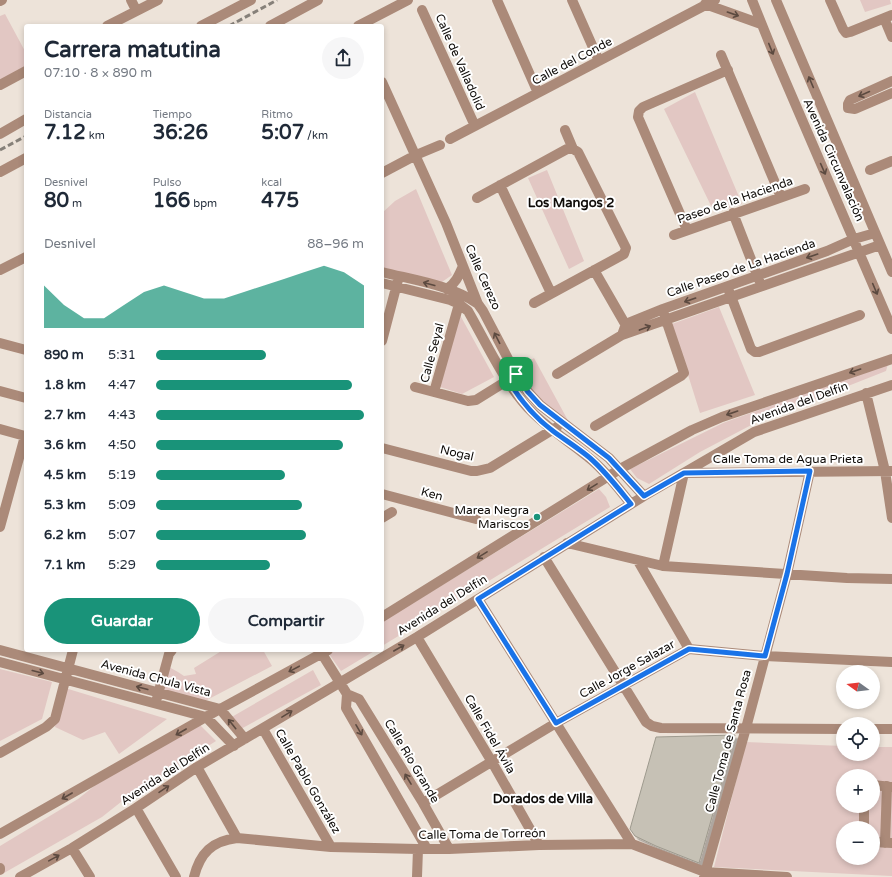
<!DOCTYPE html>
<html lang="es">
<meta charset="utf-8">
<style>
body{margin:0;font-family:"Varela Round",sans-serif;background:#f6f6f7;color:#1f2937;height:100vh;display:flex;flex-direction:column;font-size:15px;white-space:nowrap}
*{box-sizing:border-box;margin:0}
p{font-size:13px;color:#747a83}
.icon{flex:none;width:22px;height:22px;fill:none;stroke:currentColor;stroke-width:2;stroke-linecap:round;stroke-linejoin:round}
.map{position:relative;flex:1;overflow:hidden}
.side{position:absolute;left:24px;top:24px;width:360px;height:628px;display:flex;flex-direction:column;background:#fff;border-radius:4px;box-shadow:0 2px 6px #0003}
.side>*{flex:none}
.needle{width:26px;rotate:285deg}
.controls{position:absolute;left:836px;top:665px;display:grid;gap:8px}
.controls a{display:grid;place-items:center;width:44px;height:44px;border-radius:50%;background:#fff;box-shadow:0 2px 6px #0003;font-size:20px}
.pin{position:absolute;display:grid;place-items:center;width:34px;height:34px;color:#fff;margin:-17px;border-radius:8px;box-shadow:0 2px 6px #0006}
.round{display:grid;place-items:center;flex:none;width:42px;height:42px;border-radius:21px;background:#f6f6f7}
.summary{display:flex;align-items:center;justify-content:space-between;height:68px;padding:0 20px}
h1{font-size:22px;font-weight:700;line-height:30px}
.stats{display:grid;grid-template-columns:repeat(3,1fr);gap:6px;height:68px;padding:4px 20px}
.stats div{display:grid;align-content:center}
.stats b{font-size:20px;font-weight:700}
.stats small{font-size:11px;font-weight:400}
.stats p{font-size:11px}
.chart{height:112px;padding:8px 20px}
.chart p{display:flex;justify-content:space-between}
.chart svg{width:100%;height:72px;margin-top:4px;fill:#199379;opacity:.7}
.action{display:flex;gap:8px;margin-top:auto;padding:8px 20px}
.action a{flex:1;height:46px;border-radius:24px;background:#199379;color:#fff;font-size:16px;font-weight:700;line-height:46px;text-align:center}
.action a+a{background:#f6f6f7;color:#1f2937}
ul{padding:0 20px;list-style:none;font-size:13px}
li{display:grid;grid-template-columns:64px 48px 1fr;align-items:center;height:30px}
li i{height:10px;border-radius:5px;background:#199379}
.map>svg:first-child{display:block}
.green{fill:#e2c7c3;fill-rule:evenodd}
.building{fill:#c6c1b5;stroke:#9e9a8e;filter:url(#shadow)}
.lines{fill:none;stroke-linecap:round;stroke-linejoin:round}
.minor{stroke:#ab8a79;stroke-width:10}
.rail{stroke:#868079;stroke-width:3;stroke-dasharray:6 3;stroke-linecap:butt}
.oneway{stroke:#5c4a40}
.route-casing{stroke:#fff;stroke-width:8}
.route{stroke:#1a73e8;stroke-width:5}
.poi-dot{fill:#199379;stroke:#fff;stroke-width:1.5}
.labels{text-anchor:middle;stroke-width:4;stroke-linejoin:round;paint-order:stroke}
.street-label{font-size:12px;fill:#0e0b08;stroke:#fff}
.poi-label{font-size:12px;fill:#0e0b08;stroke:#fff;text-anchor:end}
.neighbourhood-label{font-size:13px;font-weight:bold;fill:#0e0b08;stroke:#fff}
</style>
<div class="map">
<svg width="892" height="877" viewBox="0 0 892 877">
<defs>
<filter id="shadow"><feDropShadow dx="3.5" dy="3.5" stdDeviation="0" flood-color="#0004"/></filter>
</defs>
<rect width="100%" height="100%" fill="#ede3d9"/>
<path class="green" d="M860,0H890L891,4L865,12Z
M5,14L26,53V66L0,80V16Z
M695,92L742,204L714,212L664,109Z
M547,170L584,261L569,269L528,178Z
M416,189L452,275L439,284L382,268V213L395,201Z
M719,307L755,395L700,413L672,324Z
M460,315L494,377L462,394L440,387Z
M534,358L571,426L530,394L516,370Z
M888,364L886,371L757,422L700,452L649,484L637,478L630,469L723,423Z
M599,489L606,497L610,507L382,646V622Z
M223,650H263L272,666L205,701L164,691L167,666L178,672L184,676L196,674L194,668Z
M336,650H376L341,671L329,654Z
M0,669L52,682L42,719L0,741Z
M313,670L321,685L239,730L230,718Z
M65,688L167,719L119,754L105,732L83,740L55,727Z
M200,725L216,741L126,798L102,817L4,873L0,866V846L78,799L108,775Z
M746,742L843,746V754H873V747H892V876L714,867ZM843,776H873V806H843ZM843,828H873V858H843Z"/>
<path class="building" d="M735,735L699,863L656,846L635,836L630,829L656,737Z"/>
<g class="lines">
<path class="minor" d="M131,0L136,10
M497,0L538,93
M572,0L599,61
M752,0L775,57L892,329
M776,0L892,272
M830,0L843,29L846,33L850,32L892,15
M0,1L2,0
M705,4L761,24
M422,10L475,126
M884,18L892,37
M107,26L158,0
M201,26L251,0
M270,26L318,0
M358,26L408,0
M721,55L781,197
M892,81L850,100L848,104V108L855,109L892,93
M382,82L446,223L478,304L483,311L516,374L528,392L540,405L609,458L644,496
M0,85L26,71
M565,130L573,149
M0,134L26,119
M450,139L715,0
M870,170L892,161
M0,172L26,158
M382,173L416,155L440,145
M500,185L551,293
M477,198L567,149H573L578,152L626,248L624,254L534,303
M733,213L759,280
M687,230L638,117L639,111L643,107L728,70
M674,235L805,189
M0,270L26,257
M594,270L628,329
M382,272C413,280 451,285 478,304
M382,283L450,300L459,304L468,311C487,344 506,387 533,413C550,430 570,442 588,457C605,470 618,488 631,504
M447,289C456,283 459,275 463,266
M729,291L751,349L755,352H759L860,315
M622,335L626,324L663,309L827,251L854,239L875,233
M382,341L398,280
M0,343L26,350
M557,374L622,335L880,245
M415,387L468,401L476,400L513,377
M0,391L26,398
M434,392L459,304
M866,393L885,471L892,518
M595,426L681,376L684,373L664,314
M0,429L25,436L0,527
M382,448L471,471H477L490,468L557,427
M382,494L476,519
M382,518L392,512
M567,543L663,566L847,578L892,579
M544,557L646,722L652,726L661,728L843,729
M638,561L689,649
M663,566L684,473L892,471
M478,599L632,844
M382,617L620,469L692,430L722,417L892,359
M417,637L492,762L539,845
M0,650L220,709L245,739
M322,654L347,694L346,708L427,849
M0,662L206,717L234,746
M347,694L359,699L423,803L449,849
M157,698L169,654L172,650
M263,729L331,847
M873,729H892
M0,753L46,727L55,719L73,650
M197,767L237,838
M873,785L892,787
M423,803L556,723L689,649L765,656L892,662
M136,808L176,877
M864,828V806
M0,834L220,709L328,650
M873,842L892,843
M885,843L887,786
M72,848L90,877
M0,868V870
M20,877L72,848L136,808L197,767L417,637L644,496L754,432L892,385
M194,877C200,853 212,841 237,838L331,847L418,849H449L539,845L632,844L705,872L787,877
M417,877L418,849
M704,877L746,728L787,574L810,471"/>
<path class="rail" d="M229,26L277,0
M0,150L26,136"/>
</g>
<defs><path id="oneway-shaft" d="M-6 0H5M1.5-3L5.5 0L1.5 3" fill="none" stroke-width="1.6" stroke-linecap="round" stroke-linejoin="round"/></defs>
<g class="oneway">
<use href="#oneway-shaft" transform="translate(733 14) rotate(19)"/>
<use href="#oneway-shaft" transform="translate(771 49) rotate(68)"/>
<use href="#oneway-shaft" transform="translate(811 82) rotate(-113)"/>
<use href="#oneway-shaft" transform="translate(864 94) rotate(156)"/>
<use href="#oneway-shaft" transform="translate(823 169) rotate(66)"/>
<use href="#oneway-shaft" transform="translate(812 256) rotate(161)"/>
<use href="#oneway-shaft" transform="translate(429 284) rotate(-165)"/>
<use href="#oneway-shaft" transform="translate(875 289) rotate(67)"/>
<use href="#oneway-shaft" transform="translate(690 300) rotate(161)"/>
<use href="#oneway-shaft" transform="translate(645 328) rotate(-20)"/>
<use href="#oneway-shaft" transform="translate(497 338) rotate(-117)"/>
<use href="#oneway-shaft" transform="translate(855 371) rotate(161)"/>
<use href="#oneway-shaft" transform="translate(732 413) rotate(161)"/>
<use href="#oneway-shaft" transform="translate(592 487) rotate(148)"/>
<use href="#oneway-shaft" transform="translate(482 555) rotate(148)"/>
<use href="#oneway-shaft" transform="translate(399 648) rotate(-30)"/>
<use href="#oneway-shaft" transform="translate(294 669) rotate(152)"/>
<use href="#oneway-shaft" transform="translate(38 672) rotate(15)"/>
<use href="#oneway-shaft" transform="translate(142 688) rotate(-165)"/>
<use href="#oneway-shaft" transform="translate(287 714) rotate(-31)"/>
<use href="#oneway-shaft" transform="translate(232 724) rotate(-129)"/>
<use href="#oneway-shaft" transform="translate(359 730) rotate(60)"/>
<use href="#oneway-shaft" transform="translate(181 732) rotate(150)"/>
<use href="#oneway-shaft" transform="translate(408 779) rotate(-121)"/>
<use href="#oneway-shaft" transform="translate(164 789) rotate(-34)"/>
<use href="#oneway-shaft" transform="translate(67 796) rotate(150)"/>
<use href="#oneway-shaft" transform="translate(54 858) rotate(-29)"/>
</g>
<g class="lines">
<g class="route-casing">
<path id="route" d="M516,374L528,392L540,405L609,458L644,496L684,473L810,471L787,574L765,656L689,649L556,723L478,599L631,504C618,488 606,472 590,458C578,448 565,440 553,431C534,417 520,400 508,380Z"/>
</g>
<use href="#route" class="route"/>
</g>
<circle class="poi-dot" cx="537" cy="517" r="4"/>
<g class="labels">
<g class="street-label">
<text transform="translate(572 61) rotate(-28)" y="4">Calle del Conde</text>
<text transform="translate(460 62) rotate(66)" y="4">Calle de Valladolid</text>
<text transform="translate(834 160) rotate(66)" y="4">Avenida Circunvalación</text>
<text transform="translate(735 200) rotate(-19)" y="4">Paseo de la Hacienda</text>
<text transform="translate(741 268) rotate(-19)" y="4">Calle Paseo de La Hacienda</text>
<text transform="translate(483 277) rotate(66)" y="4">Calle Cerezo</text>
<text transform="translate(432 353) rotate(-75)" y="4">Calle Seyal</text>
<text transform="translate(799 403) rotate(-20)" y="4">Avenida del Delfín</text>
<text transform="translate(457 453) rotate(13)" y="4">Nogal</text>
<text x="788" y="463">Calle Toma de Agua Prieta</text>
<text transform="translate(432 494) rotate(15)" y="4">Ken</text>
<text transform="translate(442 605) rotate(-32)" y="4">Avenida del Delfín</text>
<text transform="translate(627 669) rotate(-29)" y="4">Calle Jorge Salazar</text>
<text transform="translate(156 678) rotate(15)" y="4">Avenida Chula Vista</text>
<text transform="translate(490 734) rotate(60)" y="4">Calle Fidel Ávila</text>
<text transform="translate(728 741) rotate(-75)" y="4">Calle Toma de Santa Rosa</text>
<text transform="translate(412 761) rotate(59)" y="4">Calle Río Grande</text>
<text transform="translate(165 774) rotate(-33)" y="4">Avenida del Delfín</text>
<text transform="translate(308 781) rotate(60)" y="4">Calle Pablo González</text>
<text transform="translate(482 834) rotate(-1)" y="4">Calle Toma de Torreón</text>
</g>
<g class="poi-label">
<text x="529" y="514">Marea Negra<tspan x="529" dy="14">Mariscos</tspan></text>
</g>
<g class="neighbourhood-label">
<text x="571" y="207">Los Mangos 2</text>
<text x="543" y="803">Dorados de Villa</text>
</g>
</g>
</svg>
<div class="controls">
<a><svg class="needle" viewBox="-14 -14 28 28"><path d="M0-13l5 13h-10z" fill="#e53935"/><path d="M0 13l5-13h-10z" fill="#747a83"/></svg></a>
<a><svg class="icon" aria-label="locate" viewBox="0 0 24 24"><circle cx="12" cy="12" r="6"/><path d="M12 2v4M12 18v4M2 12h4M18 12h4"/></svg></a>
<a>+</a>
<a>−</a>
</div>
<div class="pin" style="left:516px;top:374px;background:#1e9e55"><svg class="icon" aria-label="arrive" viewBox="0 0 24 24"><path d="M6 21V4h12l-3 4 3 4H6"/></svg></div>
<section class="side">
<div class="summary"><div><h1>Carrera matutina</h1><p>07:10 · 8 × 890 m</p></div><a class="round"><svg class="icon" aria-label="share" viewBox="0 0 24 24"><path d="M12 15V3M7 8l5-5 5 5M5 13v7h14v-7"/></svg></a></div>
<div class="stats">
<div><p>Distancia</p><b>7.12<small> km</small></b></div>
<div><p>Tiempo</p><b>36:26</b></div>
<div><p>Ritmo</p><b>5:07<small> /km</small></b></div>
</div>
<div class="stats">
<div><p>Desnivel</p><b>80<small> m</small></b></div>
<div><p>Pulso</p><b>166<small> bpm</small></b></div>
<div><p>kcal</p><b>475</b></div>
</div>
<div class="chart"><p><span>Desnivel</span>88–96 m</p>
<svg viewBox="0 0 160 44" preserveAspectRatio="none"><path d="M0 44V18L10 30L20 38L30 38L40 30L50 22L60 18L70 22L80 26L90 26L100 22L110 18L120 14L130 10L140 6L150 10L160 18V44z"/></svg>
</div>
<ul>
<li><b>890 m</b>5:31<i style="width:53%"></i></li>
<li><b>1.8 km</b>4:47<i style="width:94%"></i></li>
<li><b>2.7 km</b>4:43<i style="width:100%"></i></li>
<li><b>3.6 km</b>4:50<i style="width:90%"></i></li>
<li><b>4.5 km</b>5:19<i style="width:62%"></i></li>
<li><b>5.3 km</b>5:09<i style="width:70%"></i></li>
<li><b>6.2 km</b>5:07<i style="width:72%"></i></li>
<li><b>7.1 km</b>5:29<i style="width:55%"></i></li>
</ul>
<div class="action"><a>Guardar</a><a>Compartir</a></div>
</section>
</div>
